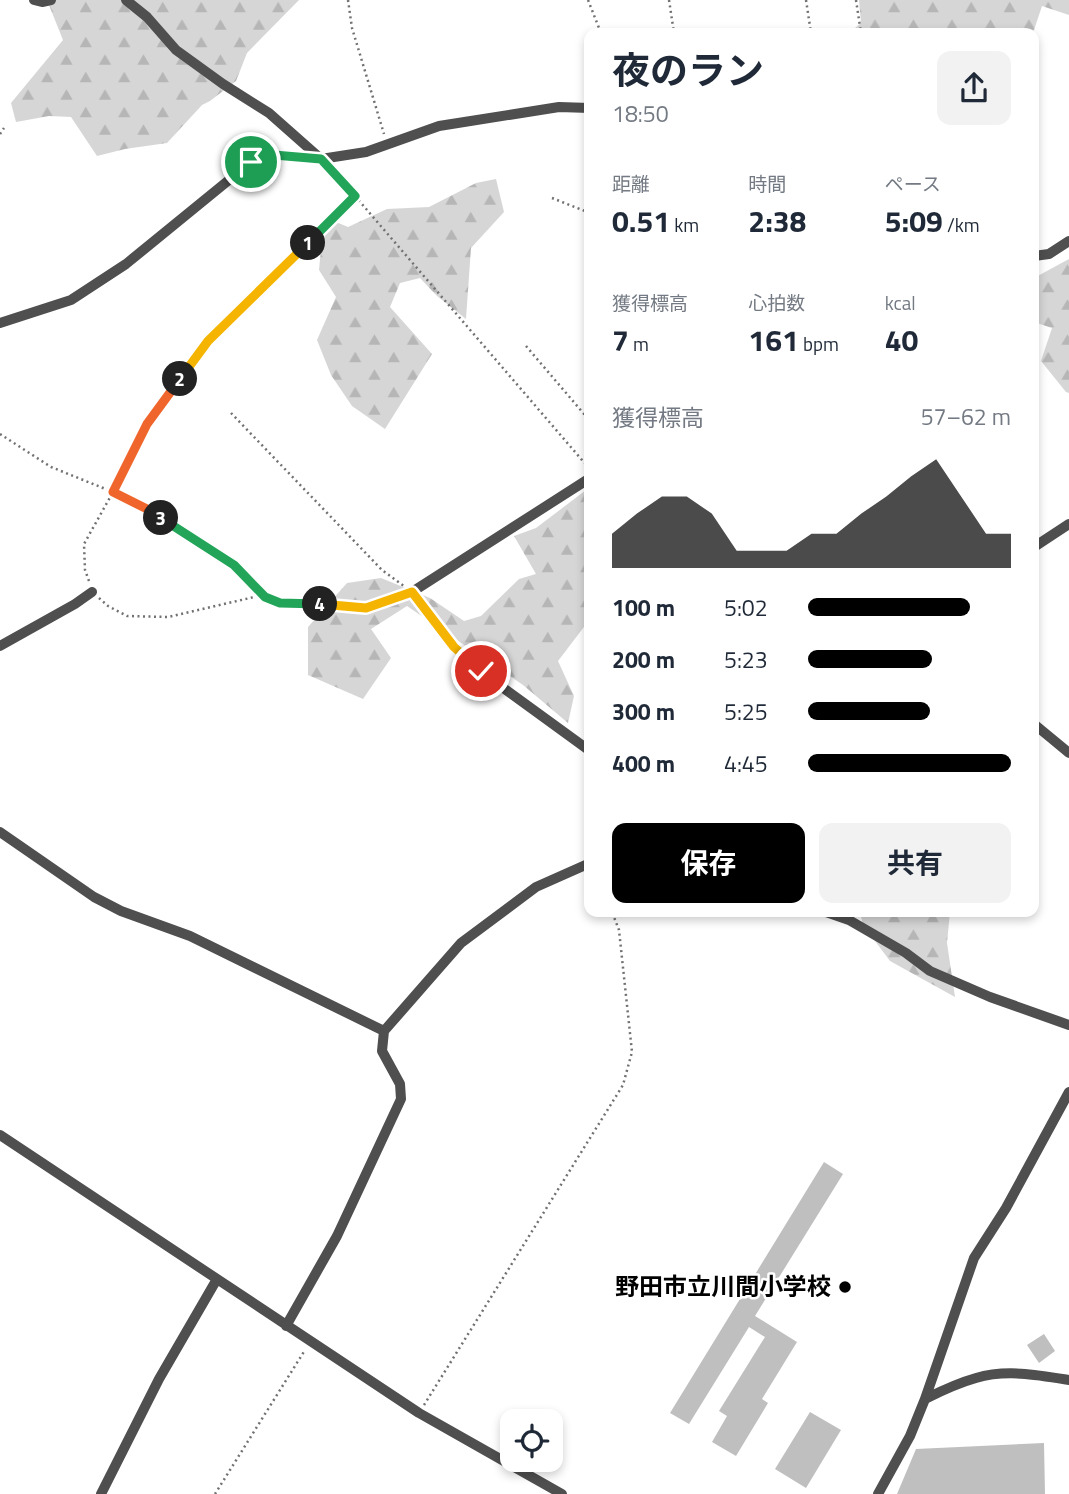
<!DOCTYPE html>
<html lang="ja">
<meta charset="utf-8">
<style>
body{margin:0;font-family:"Titillium Web","Noto Sans JP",sans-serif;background:#f2f2f3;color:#1f2937;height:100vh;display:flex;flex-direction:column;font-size:26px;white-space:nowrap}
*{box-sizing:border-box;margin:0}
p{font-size:23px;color:#747a83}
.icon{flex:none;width:38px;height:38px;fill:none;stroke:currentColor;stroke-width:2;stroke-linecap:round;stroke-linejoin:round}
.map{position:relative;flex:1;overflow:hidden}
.drawer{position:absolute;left:584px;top:28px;width:455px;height:889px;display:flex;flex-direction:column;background:#fff;border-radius:14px;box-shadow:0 4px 10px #0003}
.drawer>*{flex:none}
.buttons{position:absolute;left:500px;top:1409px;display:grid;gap:14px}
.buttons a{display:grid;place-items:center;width:63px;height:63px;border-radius:14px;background:#fff;box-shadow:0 4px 10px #0003;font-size:35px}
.pin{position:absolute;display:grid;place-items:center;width:60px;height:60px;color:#fff;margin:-30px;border:4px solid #fff;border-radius:50%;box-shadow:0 2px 7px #0007}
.km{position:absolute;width:35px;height:35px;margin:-18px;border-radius:50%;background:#222;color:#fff;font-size:19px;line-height:35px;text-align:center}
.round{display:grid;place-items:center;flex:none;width:74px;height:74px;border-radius:14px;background:#f2f2f3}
.headline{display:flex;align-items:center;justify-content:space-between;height:119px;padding:0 28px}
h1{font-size:38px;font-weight:700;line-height:52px}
.stats{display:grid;grid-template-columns:repeat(3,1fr);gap:10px;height:119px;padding:7px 28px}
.stats div{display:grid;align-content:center}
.stats b{font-size:30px;font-weight:700}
.stats small{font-size:19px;font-weight:400}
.stats p{font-size:19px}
.chart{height:196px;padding:14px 28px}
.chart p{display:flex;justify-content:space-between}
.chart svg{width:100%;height:126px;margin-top:7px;fill:#000;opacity:.7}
.primary-button{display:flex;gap:14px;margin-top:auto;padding:14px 28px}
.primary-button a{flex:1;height:80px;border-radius:14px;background:#000;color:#fff;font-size:28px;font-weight:700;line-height:80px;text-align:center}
.primary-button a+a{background:#f2f2f3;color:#1f2937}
ul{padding:0 28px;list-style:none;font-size:23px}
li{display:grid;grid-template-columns:112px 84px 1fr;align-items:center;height:52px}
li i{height:18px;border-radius:9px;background:#000}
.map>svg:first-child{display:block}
.forest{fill:url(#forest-firs)}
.building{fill:#bfbfbf}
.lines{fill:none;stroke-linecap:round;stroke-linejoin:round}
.path{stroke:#717171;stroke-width:2.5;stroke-dasharray:2 3.5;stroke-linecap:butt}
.minor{stroke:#4f4f4f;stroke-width:10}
.split-1-casing{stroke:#fff;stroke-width:14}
.split-2-casing{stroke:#fff;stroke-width:14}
.split-3-casing{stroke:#fff;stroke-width:14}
.split-4-casing{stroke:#fff;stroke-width:14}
.split-5-casing{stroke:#fff;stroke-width:14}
.split-1{stroke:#22a559;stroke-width:9}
.split-2{stroke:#f5b400;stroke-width:9}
.split-3{stroke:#f0652b;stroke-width:9}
.split-4{stroke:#22a559;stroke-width:9}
.split-5{stroke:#f5b400;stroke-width:9}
.poi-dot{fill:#000;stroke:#fff;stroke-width:2.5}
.labels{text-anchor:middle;stroke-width:5;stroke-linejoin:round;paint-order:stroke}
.poi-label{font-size:24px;font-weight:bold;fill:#000;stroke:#fff;text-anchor:end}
</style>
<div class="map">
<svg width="1069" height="1494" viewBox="0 0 1069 1494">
<defs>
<pattern id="forest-firs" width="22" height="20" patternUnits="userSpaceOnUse" patternTransform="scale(1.75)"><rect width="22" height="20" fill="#d6d6d6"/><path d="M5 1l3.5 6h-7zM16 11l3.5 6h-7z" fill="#b6b6b6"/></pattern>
</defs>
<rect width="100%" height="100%" fill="#fff"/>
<path class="forest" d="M47,0H299L247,53L236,81L210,101L202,105L167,143L125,149L97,156L71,117L49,116L16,122L11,103L63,40Z
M859,0H1069V15L1042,6L1033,33H849L861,23Z
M496,179L504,212L471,248L466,319L437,296L420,278L400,283L390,307L432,354L385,429L352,406L331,375L317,340L336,297L319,270L324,217L348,227L387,209L429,207L476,183Z
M1069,259V393L1066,392L1041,361L1052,328L1034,322V278Z
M590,487V622L587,623L558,661L574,696L568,723L523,685L407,606L371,629L391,658L363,699L308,675V627L347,583L381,578L430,598L464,621L481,616L519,579L536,574L514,536L536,528Z
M860,912H950L947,943L955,997L890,961L863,925Z"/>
<path class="building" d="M824,1162L843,1174L755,1316L797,1342L762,1399L768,1403L736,1456L712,1442L727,1416L719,1411L765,1337L749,1327L689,1424L670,1413Z
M1044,1334L1055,1351L1039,1363L1027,1345Z
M810,1412L841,1430L806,1488L775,1469Z
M1044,1443L1045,1494H897L916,1449Z"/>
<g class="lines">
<path class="path" d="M348,0L352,28L384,134
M588,0L601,33
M669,0L674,33
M806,0L811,33
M856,0L861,33
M0,134L4,128
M355,196L588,467
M552,198L590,213
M526,346L590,421
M231,413L382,570L404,586
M0,434L51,467L113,492L149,510L235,565L265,597L280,603L328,604L366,608L402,596
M89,581L85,570L84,544L113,492L147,424L208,341L355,196L331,170
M99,598L108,606L127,616L168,617L263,595
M424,1405L623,1085L632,1052L619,930L612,912
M215,1494L305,1350"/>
<path class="minor" d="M34,0L42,2L51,0
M126,0L147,17L176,50L223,84L269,113L321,159
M1034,256L1049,254L1069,241
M0,323L71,300L126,264L251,162L274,155L321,159L366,152L439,126L559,107L590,108
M590,478L412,592L454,647L480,671L590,751
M1034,547L1069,524
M0,646L75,604L92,592
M1034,724L1069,753
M0,832L94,897L121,911L190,936L384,1031
M826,912L849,920L906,953L930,971L990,997L1069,1025
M0,1135L419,1413L562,1494
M286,1326L337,1236L401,1099L400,1084L382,1051L384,1031L461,943L536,887L590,863
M925,1399C941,1391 958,1383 976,1378C1006,1369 1039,1375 1069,1380
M101,1494L159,1379L217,1279
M878,1494L910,1436L925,1399L974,1258L1006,1208L1069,1092"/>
</g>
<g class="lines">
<g class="split-1-casing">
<path id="split-1" d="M251,162L274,155L321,159L355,196L308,243"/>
</g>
<g class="split-2-casing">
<path id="split-2" d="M180,379L208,341L308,243"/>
</g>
<g class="split-3-casing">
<path id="split-3" d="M161,518L149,510L113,492L147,424L180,379"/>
</g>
<g class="split-4-casing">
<path id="split-4" d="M161,518L234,565L265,597L280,603L320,604"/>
</g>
<g class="split-5-casing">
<path id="split-5" d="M320,604L366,608L412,592L454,647L481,671"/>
</g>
<use href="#split-1" class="split-1"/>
<use href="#split-2" class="split-2"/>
<use href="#split-3" class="split-3"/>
<use href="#split-4" class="split-4"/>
<use href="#split-5" class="split-5"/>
</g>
<circle class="poi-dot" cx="845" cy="1287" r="7"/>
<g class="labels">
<g class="poi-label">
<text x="831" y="1295">野田市立川間小学校</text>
</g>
</g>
</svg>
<div class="buttons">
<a><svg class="icon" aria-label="locate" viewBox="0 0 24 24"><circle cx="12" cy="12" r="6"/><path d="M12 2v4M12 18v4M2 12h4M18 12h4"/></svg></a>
</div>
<div class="pin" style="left:251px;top:162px;background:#1e9e55"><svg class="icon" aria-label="arrive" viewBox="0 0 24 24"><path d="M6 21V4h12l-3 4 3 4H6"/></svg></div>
<div class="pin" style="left:481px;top:671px;background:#d93025"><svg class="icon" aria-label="check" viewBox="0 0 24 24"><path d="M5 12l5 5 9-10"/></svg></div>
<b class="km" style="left:308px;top:243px">1</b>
<b class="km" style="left:180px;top:379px">2</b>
<b class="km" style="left:161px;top:518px">3</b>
<b class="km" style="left:320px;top:604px">4</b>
<section class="drawer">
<div class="headline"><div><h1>夜のラン</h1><p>18:50</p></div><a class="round"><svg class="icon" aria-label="share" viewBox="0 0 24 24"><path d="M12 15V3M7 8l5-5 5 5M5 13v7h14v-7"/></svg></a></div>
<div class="stats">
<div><p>距離</p><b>0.51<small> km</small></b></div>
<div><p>時間</p><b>2:38</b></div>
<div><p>ペース</p><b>5:09<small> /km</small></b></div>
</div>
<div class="stats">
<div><p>獲得標高</p><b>7<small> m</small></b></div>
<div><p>心拍数</p><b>161<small> bpm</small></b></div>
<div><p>kcal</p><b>40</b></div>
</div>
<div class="chart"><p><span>獲得標高</span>57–62 m</p>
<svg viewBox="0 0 160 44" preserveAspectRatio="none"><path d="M0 44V32L10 25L20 19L30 19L40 25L50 38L60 38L70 38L80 32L90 32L100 25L110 19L120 12L130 6L140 19L150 32L160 32V44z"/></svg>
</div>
<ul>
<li><b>100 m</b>5:02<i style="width:80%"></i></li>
<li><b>200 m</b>5:23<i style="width:61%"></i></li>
<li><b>300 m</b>5:25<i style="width:60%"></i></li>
<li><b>400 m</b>4:45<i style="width:100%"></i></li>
</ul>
<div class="primary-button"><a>保存</a><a>共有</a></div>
</section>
</div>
